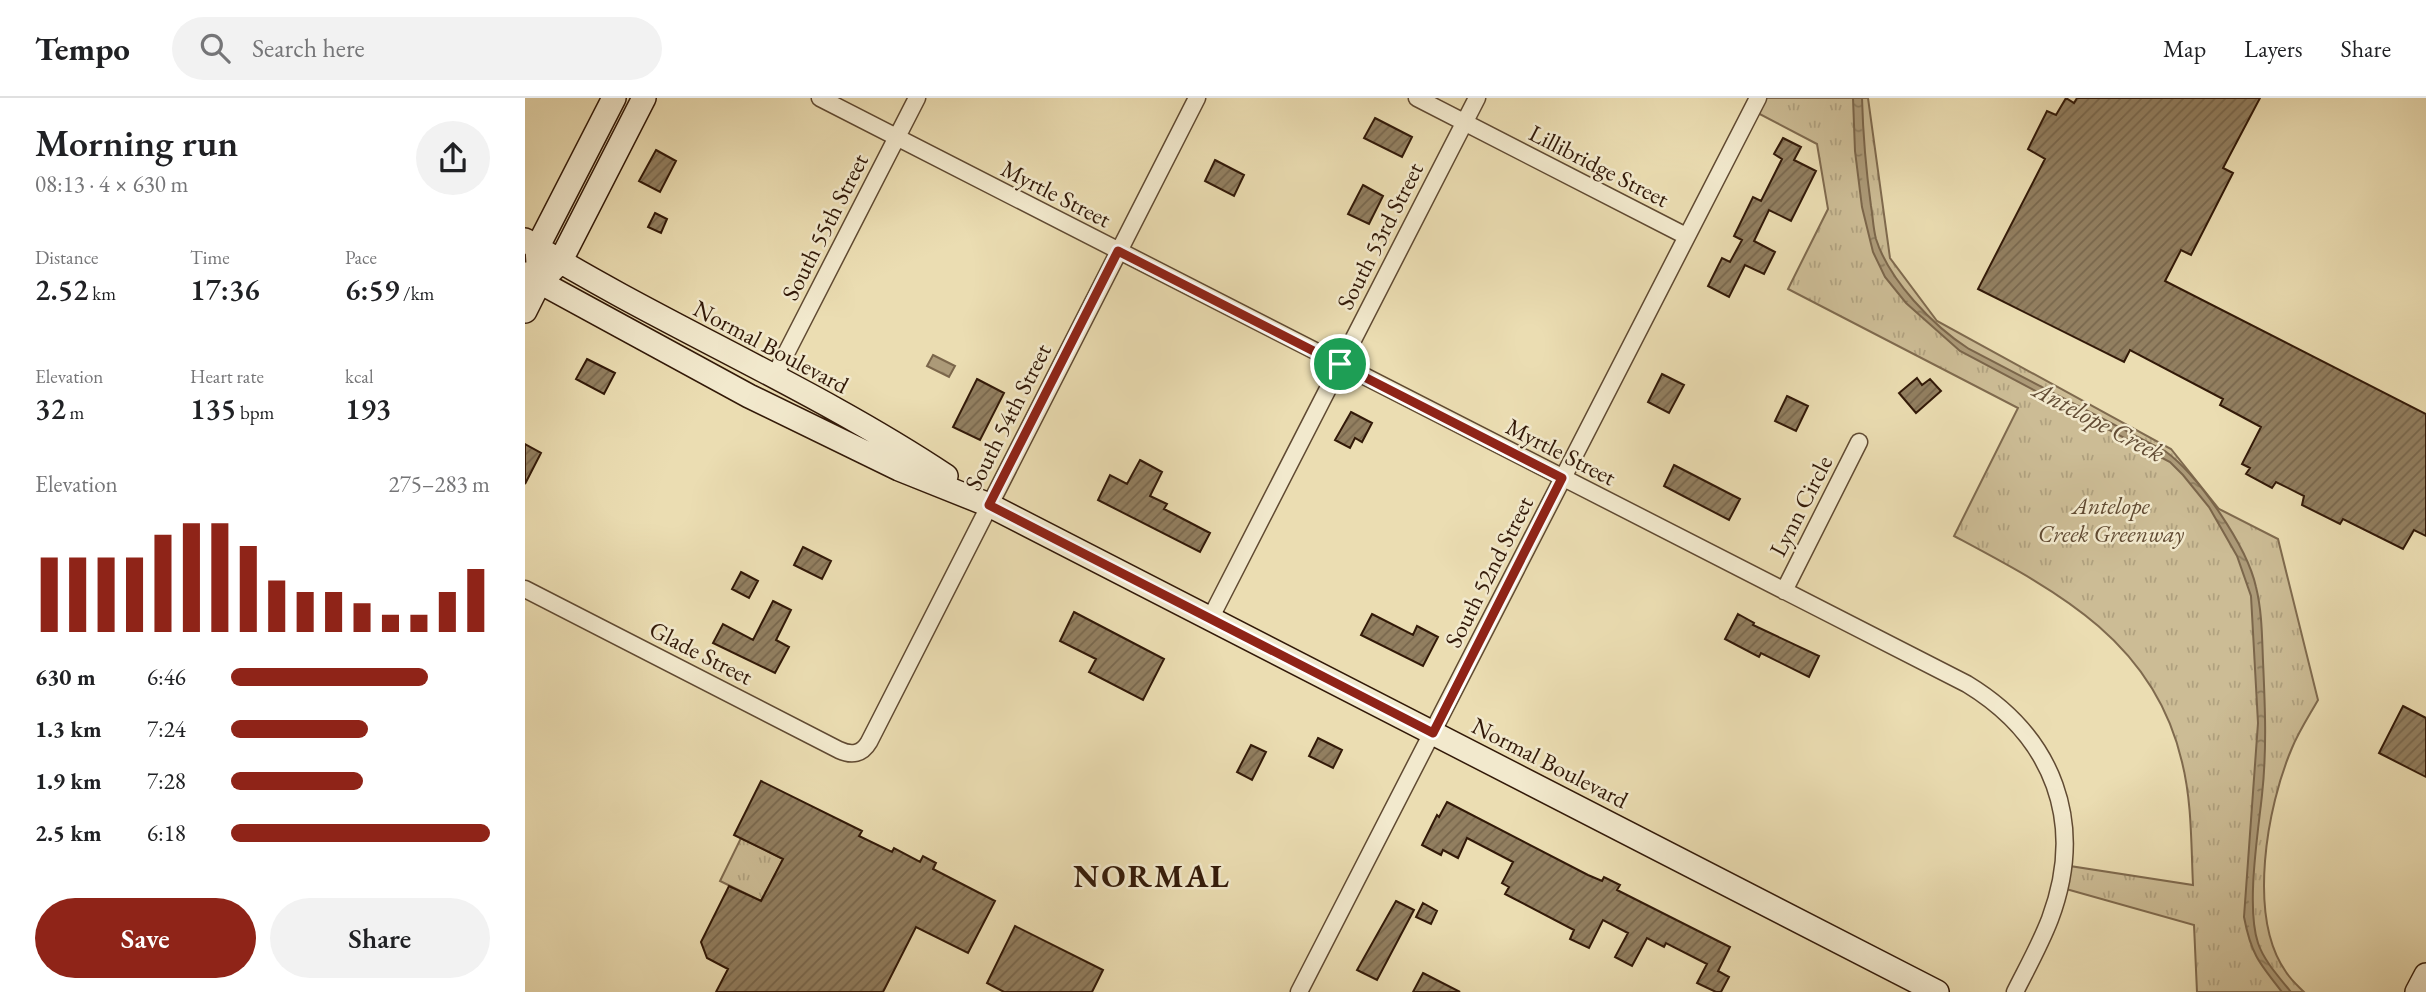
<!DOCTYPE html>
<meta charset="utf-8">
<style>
body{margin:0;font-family:"EB Garamond",serif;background:#f2f2f2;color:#202124;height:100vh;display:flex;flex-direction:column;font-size:26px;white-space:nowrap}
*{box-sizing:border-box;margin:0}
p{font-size:23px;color:#757577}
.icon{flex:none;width:38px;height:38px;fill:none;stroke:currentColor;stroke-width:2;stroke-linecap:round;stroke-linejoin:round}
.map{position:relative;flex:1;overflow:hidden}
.drawer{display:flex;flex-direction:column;background:#fff;width:525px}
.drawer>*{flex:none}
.pin{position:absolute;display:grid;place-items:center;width:60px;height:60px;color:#fff;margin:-30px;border:4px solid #fff;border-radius:50%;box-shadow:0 2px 7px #0007}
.round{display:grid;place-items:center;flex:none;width:74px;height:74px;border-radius:37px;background:#f2f2f2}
.headline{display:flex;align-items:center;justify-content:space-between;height:119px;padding:0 35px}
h1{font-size:38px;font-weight:600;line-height:52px}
.stats{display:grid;grid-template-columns:repeat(3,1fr);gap:10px;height:119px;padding:7px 35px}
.stats div{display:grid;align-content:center}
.stats b{font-size:30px;font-weight:600}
.stats small{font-size:19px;font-weight:400}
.stats p{font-size:19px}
.chart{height:196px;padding:14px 35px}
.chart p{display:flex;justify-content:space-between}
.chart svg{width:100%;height:126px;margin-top:7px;stroke:#8f2418;stroke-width:6}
.action{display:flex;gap:14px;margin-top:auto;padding:14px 35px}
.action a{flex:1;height:80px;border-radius:42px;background:#8f2418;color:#fff;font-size:28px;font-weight:600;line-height:80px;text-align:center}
.action a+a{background:#f2f2f2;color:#202124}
ul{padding:0 35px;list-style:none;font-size:23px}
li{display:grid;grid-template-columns:112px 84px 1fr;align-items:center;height:52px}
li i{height:18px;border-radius:9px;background:#8f2418}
header{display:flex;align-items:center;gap:42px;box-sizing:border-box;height:98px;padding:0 35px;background:#fff;border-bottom:2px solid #e0e0e0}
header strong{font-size:33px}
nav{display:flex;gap:38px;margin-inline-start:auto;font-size:24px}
.search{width:490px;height:63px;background:#f2f2f2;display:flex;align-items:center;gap:18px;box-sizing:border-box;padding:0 24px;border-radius:38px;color:#757577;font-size:26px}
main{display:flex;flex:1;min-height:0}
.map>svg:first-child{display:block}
.grass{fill:url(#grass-tufts);stroke:#7f6a4e;stroke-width:2}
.water{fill:url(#water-ripples);stroke:#7b664b;stroke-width:2}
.building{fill:url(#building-hatch);stroke:#321908;stroke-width:2}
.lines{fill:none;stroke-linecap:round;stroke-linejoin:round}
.street-casing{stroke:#604a32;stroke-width:19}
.secondary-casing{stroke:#321908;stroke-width:26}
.street{stroke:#f2e9cd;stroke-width:16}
.secondary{stroke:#f2e9cd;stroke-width:23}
.route-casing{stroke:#fff;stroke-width:14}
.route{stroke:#8f2418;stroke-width:9}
.labels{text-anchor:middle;stroke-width:5;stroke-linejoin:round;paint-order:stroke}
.street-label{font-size:24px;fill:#321908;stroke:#f2e9cd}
.park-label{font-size:24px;font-style:italic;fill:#604a32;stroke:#f2e9cd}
.water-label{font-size:26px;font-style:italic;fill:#634d35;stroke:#f2e9cd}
.district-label{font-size:32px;font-weight:bold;letter-spacing:2px;fill:#321908;stroke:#f2e9cd}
</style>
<header>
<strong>Tempo</strong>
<div class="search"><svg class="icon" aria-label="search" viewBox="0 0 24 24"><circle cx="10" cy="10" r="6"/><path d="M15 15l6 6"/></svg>Search here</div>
<nav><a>Map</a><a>Layers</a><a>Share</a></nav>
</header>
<main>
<section class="drawer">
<div class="headline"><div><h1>Morning run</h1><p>08:13 · 4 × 630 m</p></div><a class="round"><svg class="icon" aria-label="share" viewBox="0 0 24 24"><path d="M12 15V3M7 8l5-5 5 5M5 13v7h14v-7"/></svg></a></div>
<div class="stats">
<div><p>Distance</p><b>2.52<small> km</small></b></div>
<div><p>Time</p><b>17:36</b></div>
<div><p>Pace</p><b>6:59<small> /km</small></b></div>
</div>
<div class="stats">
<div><p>Elevation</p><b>32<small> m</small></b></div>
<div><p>Heart rate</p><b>135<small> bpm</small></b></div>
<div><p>kcal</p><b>193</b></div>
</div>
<div class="chart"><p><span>Elevation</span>275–283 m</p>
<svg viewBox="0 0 160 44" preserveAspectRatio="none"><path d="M5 44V18M15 44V18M25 44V18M35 44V18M45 44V10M55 44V6M65 44V6M75 44V14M85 44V26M95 44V30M105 44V30M115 44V34M125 44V38M135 44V38M145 44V30M155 44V22"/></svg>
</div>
<ul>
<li><b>630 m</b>6:46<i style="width:76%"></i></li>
<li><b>1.3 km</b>7:24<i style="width:53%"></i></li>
<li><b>1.9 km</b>7:28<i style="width:51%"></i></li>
<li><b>2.5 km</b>6:18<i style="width:100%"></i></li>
</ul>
<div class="action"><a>Save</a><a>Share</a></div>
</section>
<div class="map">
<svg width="1901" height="894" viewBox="0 0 1901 894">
<defs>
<pattern id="grass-tufts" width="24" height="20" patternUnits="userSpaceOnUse" patternTransform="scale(1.75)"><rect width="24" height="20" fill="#ccbc95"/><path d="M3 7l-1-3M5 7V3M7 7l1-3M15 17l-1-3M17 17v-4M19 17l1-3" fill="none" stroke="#b0a17f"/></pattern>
<pattern id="water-ripples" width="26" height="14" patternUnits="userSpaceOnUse" patternTransform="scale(1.75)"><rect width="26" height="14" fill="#ac9a78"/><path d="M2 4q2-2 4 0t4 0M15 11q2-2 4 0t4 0" fill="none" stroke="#8d7d60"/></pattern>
<pattern id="building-hatch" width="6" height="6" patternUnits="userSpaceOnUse" patternTransform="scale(1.75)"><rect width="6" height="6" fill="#927f60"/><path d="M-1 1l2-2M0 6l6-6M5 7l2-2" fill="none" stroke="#78674d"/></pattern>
</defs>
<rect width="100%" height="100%" fill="#ebddb2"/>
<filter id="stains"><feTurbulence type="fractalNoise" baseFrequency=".00286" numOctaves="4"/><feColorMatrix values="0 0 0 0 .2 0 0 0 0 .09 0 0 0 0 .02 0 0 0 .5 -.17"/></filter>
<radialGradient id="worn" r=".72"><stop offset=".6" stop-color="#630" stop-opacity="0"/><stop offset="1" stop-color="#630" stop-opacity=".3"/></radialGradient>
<path class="grass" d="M1233,0H1343L1365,160L1412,223L1646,351L1694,411L1753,441L1793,602C1784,618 1774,633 1767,650C1742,708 1722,819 1761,874C1766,882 1773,888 1779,894H1672L1669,827L1534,789L1538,767L1668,787C1666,746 1667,704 1657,664C1629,542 1530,492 1429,438L1493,310L1263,191L1303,111L1292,46L1227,12Z
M216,740L258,761L236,803L195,783Z"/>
<path class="water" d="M1328,0H1337C1338,37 1341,72 1346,108C1348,119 1348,130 1351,141C1364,182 1408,228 1444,251L1640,353C1673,377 1722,448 1731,489C1737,513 1737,539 1738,563C1740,607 1742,652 1737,697C1733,735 1721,809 1733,845C1739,863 1754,879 1766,894H1757C1734,865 1726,856 1719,819L1733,625L1726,498L1712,458L1684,409L1658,377L1645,364L1435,253L1381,205L1360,179L1348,154L1337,109L1330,53Z
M408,257L430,268L424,279L402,268Z"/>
<path class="building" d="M1541,0L1549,5L1552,0H1735L1698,70L1708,75L1666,157L1656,152L1640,183L1901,316V438L1889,432L1878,451L1818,421L1815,426L1777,407L1779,398L1751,384L1747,390L1721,376L1725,370L1717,366L1736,329L1695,307L1698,301L1605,252L1599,264L1453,191L1520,61L1503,51L1522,13L1531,17Z
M850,20L887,39L877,59L839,40Z
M1258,40L1276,49L1269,62L1291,73L1266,123L1244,112L1229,143L1250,154L1239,176L1220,167L1204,199L1183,188L1197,160L1205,164L1217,142L1209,138L1228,99L1236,103L1257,61L1249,56Z
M131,52L151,63L135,94L114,83Z
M690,62L719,77L709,98L680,83Z
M838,87L858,98L844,126L823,116Z
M130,115L142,121L136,135L123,129Z
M62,261L90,275L79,296L51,281Z
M1137,276L1159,287L1144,315L1123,304Z
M1392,280L1397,287L1405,281L1416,293L1391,315L1374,295Z
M452,281L479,295L455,342L428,329Z
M1262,298L1283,308L1271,333L1250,323Z
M826,314L847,325L837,344L830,340L825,350L810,342Z
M0,346L16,355L0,386Z
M615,362L637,374L625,398L642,406L639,411L685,435L675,454L573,402L585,377L602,386Z
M1149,367L1215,401L1204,422L1139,388Z
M278,449L306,463L297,481L269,467Z
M216,474L233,483L224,500L207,491Z
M248,503L266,512L251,542L264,549L250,575L188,545L198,526L228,542Z
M549,514L639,561L618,602L564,574L571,561L535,543Z
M847,516L888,537L892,528L913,539L898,568L836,537Z
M1213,516L1229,525L1228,527L1294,558L1284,579L1236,555L1234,559L1200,541Z
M1878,608L1901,620V679L1854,655Z
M793,640L817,652L808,670L784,658Z
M726,647L741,654L727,682L712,674Z
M236,683L337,733L334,738L367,754L369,750L395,764L398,758L411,765L408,771L470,803L443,855L391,829L358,894H191L203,871L182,860L176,844L204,788L236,803L258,761L209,737Z
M922,704L1063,777L1077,783L1079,779L1095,787L1092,792L1205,849L1193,873L1204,879L1196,894H1191L1172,885L1182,866L1141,845L1139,849L1122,840L1107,868L1090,859L1103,835L1078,822L1064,850L1045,841L1049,832L980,796L984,789L977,785L988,764L942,740L933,760L918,752L916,757L897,747L912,717L914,719Z
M871,803L889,812L852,882L832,872Z
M898,805L912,813L906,826L891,819Z
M490,828L578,872L567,894H479L462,885Z
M898,875L935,894H888Z"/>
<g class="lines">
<g class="street-casing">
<path id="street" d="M295,0L1442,586C1529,639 1561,725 1525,821C1515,847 1502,870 1490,894
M892,0L1161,138
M249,279L392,0
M0,491L314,652C327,658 337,656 344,644L672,0
M1259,493L1334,344
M685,521L952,0
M774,894L1233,0"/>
</g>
<g class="secondary-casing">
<path id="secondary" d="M0,142C137,227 287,289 421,378
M13,165L12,150L89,0
M0,176L224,298L374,371L464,407L1412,894
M0,213L14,185L35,164L119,0
M1892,894L1901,877"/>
</g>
<use href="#street" class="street"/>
<use href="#secondary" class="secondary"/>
</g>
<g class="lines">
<g class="route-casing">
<path id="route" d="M593,153L1037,380L908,635L464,407Z"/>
</g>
<use href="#route" class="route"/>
</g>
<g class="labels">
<g class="street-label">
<text transform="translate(1074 68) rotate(27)" y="8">Lillibridge Street</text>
<text transform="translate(531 96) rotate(27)" y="8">Myrtle Street</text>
<text transform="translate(300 129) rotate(-63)" y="8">South 55th Street</text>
<text transform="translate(855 138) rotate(-63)" y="8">South 53rd Street</text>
<text transform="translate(246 249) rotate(28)" y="8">Normal Boulevard</text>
<text transform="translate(483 319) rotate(-63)" y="8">South 54th Street</text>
<text transform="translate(1036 354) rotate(27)" y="8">Myrtle Street</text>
<text transform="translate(1276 408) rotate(-63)" y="8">Lynn Circle</text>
<text transform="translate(964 474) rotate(-63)" y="8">South 52nd Street</text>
<text transform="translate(176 555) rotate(27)" y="8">Glade Street</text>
<text transform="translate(1025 665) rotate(27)" y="8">Normal Boulevard</text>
</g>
<g class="park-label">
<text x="1586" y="416">Antelope<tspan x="1586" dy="28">Creek Greenway</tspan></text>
</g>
<g class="water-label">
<text transform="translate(1574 323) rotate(28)" y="9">Antelope Creek</text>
</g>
<g class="district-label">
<text x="627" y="789">NORMAL</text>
</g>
</g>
<rect width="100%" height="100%" filter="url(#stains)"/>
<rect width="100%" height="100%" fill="url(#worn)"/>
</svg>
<div class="pin" style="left:815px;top:266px;background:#1e9e55"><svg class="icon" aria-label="arrive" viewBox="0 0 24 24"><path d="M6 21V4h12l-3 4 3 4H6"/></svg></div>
</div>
</main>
